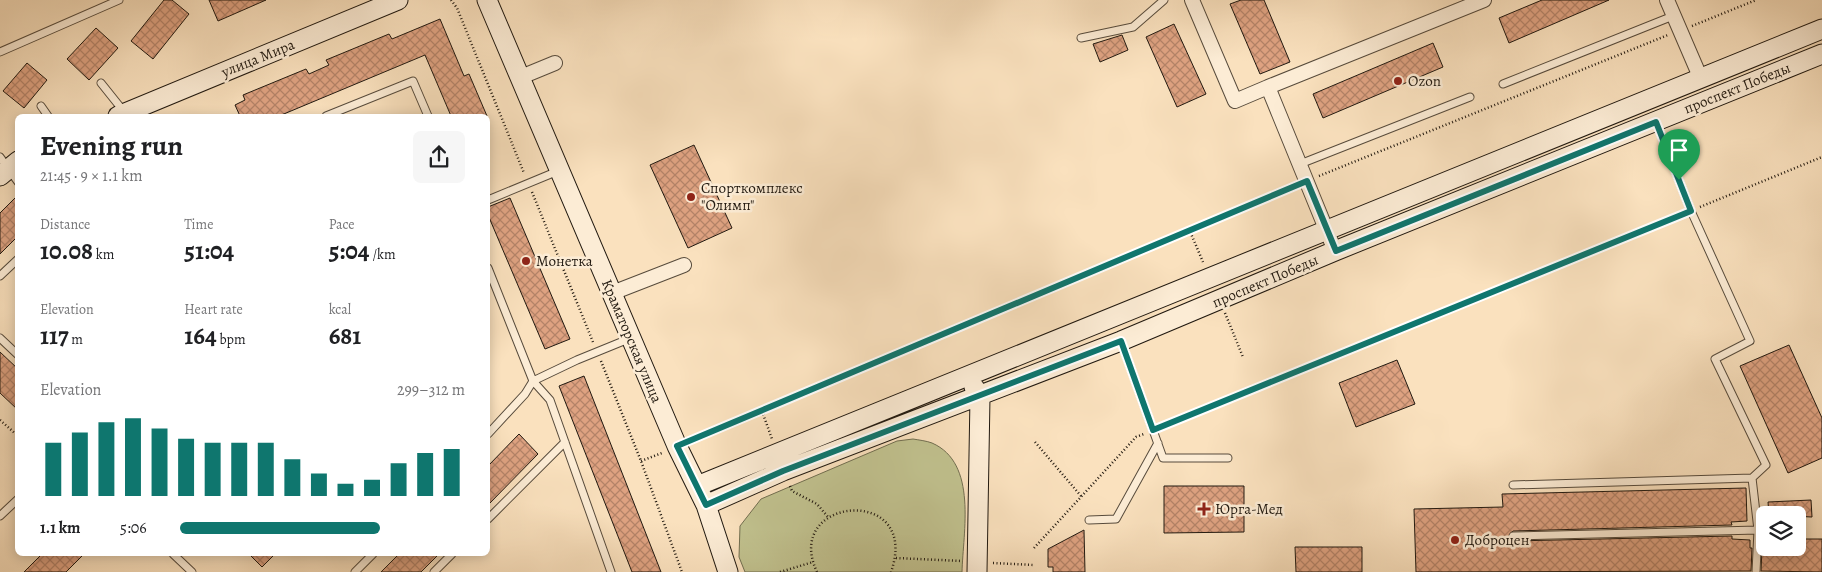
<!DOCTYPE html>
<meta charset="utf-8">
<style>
body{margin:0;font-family:Alegreya,serif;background:#f6f6f6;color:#202124;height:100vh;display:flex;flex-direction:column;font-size:19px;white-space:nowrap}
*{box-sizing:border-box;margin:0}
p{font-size:16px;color:#757577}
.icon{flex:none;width:28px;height:28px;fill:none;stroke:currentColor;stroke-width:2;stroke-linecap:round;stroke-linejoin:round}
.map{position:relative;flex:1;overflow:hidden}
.sheet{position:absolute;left:15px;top:114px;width:475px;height:442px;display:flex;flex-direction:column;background:#fff;border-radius:8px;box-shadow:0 2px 12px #0003}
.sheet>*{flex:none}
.controls{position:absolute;left:1756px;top:506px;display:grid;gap:10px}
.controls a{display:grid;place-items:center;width:50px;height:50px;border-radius:8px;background:#fff;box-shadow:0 2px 12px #0003;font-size:25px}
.pin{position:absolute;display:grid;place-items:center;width:42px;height:42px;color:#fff;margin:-51px -21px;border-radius:50% 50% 50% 0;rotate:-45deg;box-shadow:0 0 5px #0007}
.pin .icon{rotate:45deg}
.round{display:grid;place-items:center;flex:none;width:52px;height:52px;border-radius:8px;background:#f6f6f6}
.summary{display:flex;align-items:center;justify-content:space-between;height:85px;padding:0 25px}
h1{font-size:28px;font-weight:700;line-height:38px}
.metrics{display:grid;grid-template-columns:repeat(3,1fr);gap:8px;height:85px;padding:5px 25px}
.metrics div{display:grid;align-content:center}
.metrics b{font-size:25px;font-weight:700}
.metrics small{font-size:14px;font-weight:400}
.metrics p{font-size:14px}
.chart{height:140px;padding:10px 25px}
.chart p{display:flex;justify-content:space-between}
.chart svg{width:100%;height:90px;margin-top:5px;stroke:#0f766e;stroke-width:6}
ul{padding:0 25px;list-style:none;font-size:16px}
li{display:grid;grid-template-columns:80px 60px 1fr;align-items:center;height:38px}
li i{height:12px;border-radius:6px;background:#0f766e}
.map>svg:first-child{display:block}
.green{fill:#c1c28f;stroke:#716e50}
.building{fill:url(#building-cross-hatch);stroke:#211910}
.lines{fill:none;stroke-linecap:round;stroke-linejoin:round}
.lane-casing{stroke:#574b3c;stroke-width:9}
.street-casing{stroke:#574b3c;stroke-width:16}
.secondary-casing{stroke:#211910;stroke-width:21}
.path{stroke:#211910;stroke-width:2.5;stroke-dasharray:1 2.5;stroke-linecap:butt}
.lane{stroke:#fcecd5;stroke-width:7}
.street{stroke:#fcecd5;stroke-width:14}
.secondary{stroke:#fcecd5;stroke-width:19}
.route-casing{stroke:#fff;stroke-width:10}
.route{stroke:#0f766e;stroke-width:6}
.poi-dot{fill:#8f2418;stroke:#fcecd5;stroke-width:2}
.labels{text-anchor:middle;stroke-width:5;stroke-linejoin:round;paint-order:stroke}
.street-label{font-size:15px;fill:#211910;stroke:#fcecd5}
.poi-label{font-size:15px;fill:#211910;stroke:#fcecd5;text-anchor:start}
</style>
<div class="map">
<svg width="1822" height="572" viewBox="0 0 1822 572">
<defs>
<pattern id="building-cross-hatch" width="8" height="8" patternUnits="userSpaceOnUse" patternTransform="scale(1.25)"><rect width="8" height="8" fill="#dea281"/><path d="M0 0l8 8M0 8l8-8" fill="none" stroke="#b48368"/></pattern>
</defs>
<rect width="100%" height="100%" fill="#fae1be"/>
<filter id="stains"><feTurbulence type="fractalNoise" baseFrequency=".004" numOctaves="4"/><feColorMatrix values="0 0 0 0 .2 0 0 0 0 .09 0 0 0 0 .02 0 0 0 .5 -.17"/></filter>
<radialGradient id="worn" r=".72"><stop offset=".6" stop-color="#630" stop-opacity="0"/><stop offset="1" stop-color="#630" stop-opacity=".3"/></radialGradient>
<path class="green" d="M913,439C919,440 927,441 932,443C978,463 963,532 962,572H745L739,557L740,526L761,499L897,441Z"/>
<path class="building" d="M164,0H172L189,14L153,59L131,41Z
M209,0H266L218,21Z
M1241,0H1264L1290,62L1260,74L1230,4Z
M1542,0H1609L1509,43L1499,18Z
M440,19L464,76L469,74L487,116H451L425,55L279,116H240L235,105L245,100L243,95L306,69L309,74L329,65L326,60L389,34L392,39Z
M1174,24L1206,94L1177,107L1146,37Z
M96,28L118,48L89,80L67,59Z
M1122,35L1128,50L1100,62L1093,44Z
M1433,43L1443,67L1323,118L1313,94Z
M27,63L47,80L24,108L3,91Z
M694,145L732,228L688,248L650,165Z
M18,195V236L0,254V213Z
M510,198L570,339L545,349L488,215V207Z
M1789,345L1822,418V458L1788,473L1740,366Z
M0,352L18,369V410L0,393Z
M1397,360L1415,404L1356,427L1339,383Z
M584,376L661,572H632L559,386Z
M519,434L538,454L488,505V466Z
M1164,486H1244V532L1164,533Z
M1746,488L1747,521L1731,522L1732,525L1513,531L1508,537L1513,541L1732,536V539L1750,540V548H1752L1751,571L1416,572L1414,509L1503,507L1502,494Z
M1811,500L1812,517L1769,515L1768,502Z
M1084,530L1085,572H1053V567H1048V549Z
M1798,539H1822V572L1761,571L1762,548H1798Z
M1295,547H1362V572H1296Z
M42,554H84L66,572H24Z
M249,554H275L262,567Z
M399,554H439L421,572H381Z"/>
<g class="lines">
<g class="lane-casing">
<path id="lane" d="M1081,38L1133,27L1164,0
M0,52L119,0
M101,83L125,113
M1503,84L1673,16
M41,106L48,116
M326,116L413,81L428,116
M1656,122L1691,211L1750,341L1715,359L1766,465L1752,478
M0,157L18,182
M1300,164L1470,97
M488,200L558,171
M488,268L533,381L550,400L611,572
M0,276L18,259
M0,338L18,355
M1121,341L1163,458H1228
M488,434L525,394L533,381L577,360L631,338
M1513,485L1752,478L1758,530L1756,572
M0,516L18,499
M488,519L565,442
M1089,520L1116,519L1158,443
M1513,536L1758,530
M173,554L192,572
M355,572L373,554
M434,572L452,554"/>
</g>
<g class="street-casing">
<path id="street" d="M1192,0L1235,101L1268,87L1335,251
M1667,0L1701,79
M521,77L555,63
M1268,87L1484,0
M612,293L684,265"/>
</g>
<g class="secondary-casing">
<path id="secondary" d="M487,0L677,446L706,505L728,572
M118,116L398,0
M0,176L18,161
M974,387L980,397L977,572
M697,486L1822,29
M706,505L783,471L1121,341L1335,251L1822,54"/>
</g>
<path class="path" d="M451,0L457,8L524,173
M1692,26L1756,0
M1319,176L1668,35
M532,192L593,342
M1700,207L1822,157
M1189,229L1203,262
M1225,313L1243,357
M601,361L641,461L682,572
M762,411L772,439
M0,420L18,436
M1163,426L1683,214
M692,440L1295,185
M1035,442L1081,496
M641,461L662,453
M790,486L792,491L817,504L828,517
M1034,548L1136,437L1144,434
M896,558L962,561
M993,563L1034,565
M780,572L813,562
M817,572C781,496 922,484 891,572"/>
<use href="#lane" class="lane"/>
<use href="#street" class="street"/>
<use href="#secondary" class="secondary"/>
</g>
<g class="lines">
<g class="route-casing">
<path id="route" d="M1656,122L1691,211L1153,430L1121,341L783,471L706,505L677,446L1307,181L1336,251Z"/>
</g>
<use href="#route" class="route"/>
</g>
<g class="poi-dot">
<circle cx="1398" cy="81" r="5"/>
<circle cx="691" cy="197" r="5"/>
<circle cx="526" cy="261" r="5"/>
<path d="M1201.5 501.5h5v5h5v5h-5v5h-5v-5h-5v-5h5z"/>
<circle cx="1455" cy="540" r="5"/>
</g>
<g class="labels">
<g class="street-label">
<text transform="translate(258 58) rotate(-22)" y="5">улица Мира</text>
<text transform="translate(1737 88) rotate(-22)" y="5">проспект Победы</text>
<text transform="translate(1265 281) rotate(-23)" y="5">проспект Победы</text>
<text transform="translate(632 341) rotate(67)" y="5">Краматорская улица</text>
</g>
<g class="poi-label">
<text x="1408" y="86">Ozon</text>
<text x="701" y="193">Спорткомплекс<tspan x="701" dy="17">"Олимп"</tspan></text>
<text x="536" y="266">Монетка</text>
<text x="1215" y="514">Юрга-Мед</text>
<text x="1465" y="545">Доброцен</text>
</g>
</g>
<rect width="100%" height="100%" filter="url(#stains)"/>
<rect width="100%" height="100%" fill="url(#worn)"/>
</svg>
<div class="controls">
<a><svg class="icon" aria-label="layers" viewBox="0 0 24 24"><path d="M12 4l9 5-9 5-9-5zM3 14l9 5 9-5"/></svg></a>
</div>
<div class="pin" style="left:1679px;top:180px;background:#1e9e55"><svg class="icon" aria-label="arrive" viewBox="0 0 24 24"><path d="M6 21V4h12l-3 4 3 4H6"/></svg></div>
<section class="sheet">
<div class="summary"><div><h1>Evening run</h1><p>21:45 · 9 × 1.1 km</p></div><a class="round"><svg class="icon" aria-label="share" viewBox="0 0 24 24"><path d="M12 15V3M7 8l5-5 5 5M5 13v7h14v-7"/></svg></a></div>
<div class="metrics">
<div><p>Distance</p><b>10.08<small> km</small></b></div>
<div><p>Time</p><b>51:04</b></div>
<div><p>Pace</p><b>5:04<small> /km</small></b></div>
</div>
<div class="metrics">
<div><p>Elevation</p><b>117<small> m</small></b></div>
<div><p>Heart rate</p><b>164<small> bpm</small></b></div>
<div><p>kcal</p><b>681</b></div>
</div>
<div class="chart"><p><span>Elevation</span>299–312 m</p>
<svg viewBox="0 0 160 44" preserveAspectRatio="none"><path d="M5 44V18M15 44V13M25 44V8M35 44V6M45 44V11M55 44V16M65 44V18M75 44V18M85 44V18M95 44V26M105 44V33M115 44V38M125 44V36M135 44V28M145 44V23M155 44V21"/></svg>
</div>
<ul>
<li><b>1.1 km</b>5:06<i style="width:70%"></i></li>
</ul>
</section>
</div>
